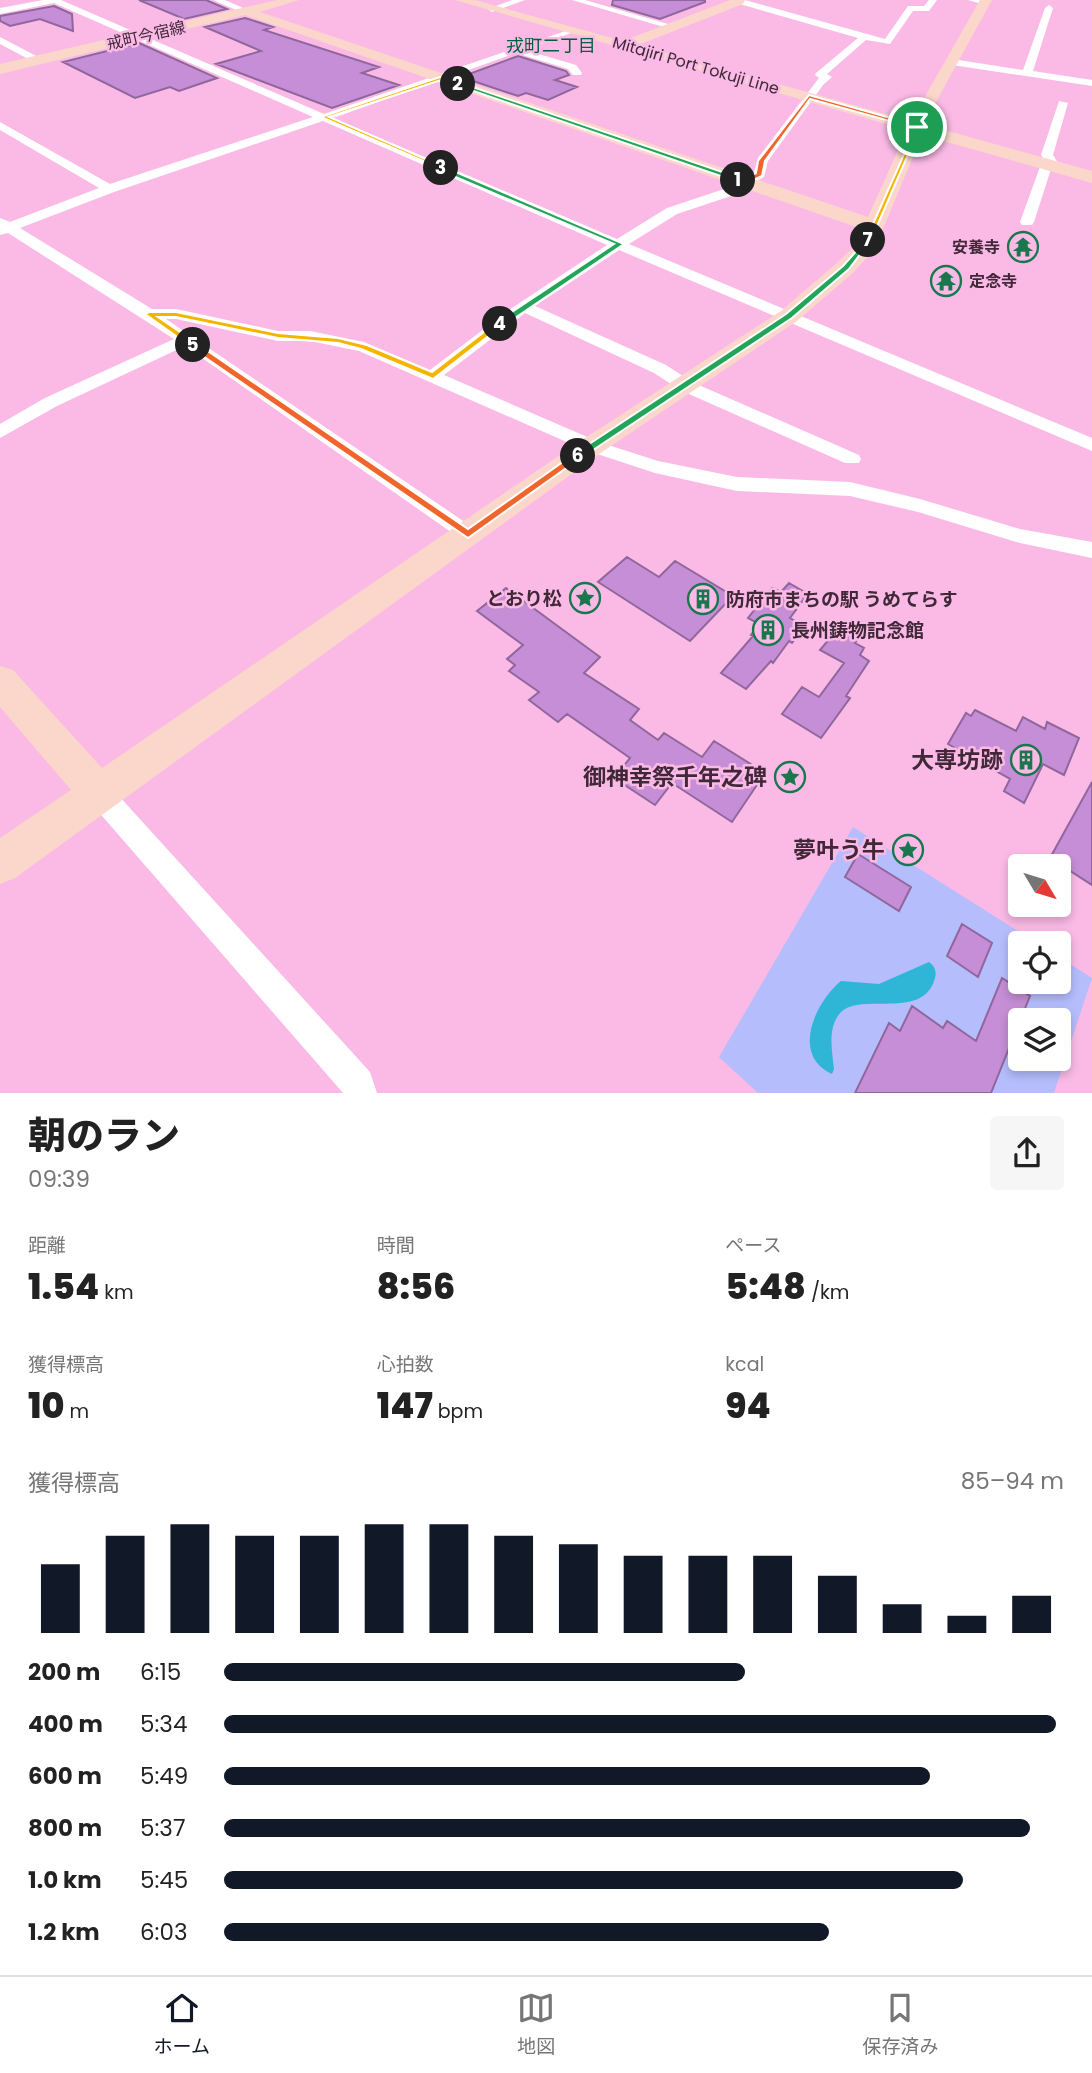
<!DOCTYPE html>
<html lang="ja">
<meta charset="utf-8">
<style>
body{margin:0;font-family:Poppins,"Noto Sans JP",sans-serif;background:#f6f6f6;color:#222;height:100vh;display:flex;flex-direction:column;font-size:26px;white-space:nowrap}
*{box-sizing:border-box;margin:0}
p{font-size:23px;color:#767676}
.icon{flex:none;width:38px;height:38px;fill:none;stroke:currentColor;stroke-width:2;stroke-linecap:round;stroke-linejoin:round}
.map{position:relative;height:1093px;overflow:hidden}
.details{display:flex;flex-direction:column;background:#fff;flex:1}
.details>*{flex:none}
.needle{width:46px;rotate:128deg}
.tools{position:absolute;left:1008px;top:854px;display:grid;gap:14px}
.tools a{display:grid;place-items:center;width:63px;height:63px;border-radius:7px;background:#fff;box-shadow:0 4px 10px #0003;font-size:35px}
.pin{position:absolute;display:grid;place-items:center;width:60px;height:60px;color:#fff;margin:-30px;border:4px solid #fff;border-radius:50%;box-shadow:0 2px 7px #0007}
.km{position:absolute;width:35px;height:35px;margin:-18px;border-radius:50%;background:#222;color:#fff;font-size:19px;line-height:35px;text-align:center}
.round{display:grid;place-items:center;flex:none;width:74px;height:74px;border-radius:7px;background:#f6f6f6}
.overview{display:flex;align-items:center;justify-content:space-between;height:119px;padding:0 28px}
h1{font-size:38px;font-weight:800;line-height:52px}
.stats{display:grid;grid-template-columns:repeat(3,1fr);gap:10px;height:119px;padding:7px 28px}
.stats div{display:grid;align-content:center}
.stats b{font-size:35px;font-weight:800}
.stats small{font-size:19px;font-weight:400}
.stats p{font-size:19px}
.chart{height:196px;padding:14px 28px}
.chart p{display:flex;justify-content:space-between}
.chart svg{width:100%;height:126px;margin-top:7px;stroke:#111827;stroke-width:6}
ul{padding:0 28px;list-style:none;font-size:23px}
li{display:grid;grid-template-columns:112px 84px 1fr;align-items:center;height:52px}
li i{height:18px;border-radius:9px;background:#111827}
.tabs{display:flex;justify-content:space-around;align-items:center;height:98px;border-top:2px solid #e0e0e0;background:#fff;font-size:19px;color:#767676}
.tabs a{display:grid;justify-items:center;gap:4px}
.tabs .active{color:#111827}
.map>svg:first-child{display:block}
.green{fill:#b5bdfd;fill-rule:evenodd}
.water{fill:#2fb5d6}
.building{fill:#c68ed6;stroke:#90679c;stroke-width:2}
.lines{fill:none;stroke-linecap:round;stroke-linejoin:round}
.street{fill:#fff;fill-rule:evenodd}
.secondary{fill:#fbd7cb;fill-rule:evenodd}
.split-1{fill:#f0652b;stroke:#fff;stroke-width:2}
.split-2{fill:#22a559;stroke:#fff;stroke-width:2}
.split-3{fill:#f5b400;stroke:#fff;stroke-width:2}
.split-4{fill:#22a559;stroke:#fff;stroke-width:2}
.split-5{fill:#f5b400;stroke:#fff;stroke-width:2}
.split-6{fill:#f0652b;stroke:#fff;stroke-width:2}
.split-7{fill:#22a559;stroke:#fff;stroke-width:2}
.split-8{fill:#f5b400;stroke:#fff;stroke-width:2}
.labels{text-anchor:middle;stroke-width:5;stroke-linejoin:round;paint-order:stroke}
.far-street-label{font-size:16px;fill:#402839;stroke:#fabae5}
.far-poi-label{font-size:16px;font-weight:bold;fill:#402839;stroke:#fabae5;text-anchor:end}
.far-neighbourhood-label{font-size:18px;fill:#00603b;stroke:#fabae5}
.poi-label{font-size:19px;font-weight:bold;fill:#402839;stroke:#fabae5;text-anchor:start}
.near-poi-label{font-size:23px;font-weight:bold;fill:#402839;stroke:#fabae5;text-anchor:end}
</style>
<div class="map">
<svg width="1092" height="1093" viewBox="0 0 1092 1093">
<rect width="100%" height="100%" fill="#fabae5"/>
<path class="green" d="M853,827L1037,943H1020V982H1059V957L1092,978L1054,1093H758L719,1057ZM1020,1020H1059V1059H1020Z"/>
<path class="water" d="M929,962C936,967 937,973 934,981C921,1020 860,992 841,1012C827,1027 832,1050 834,1069L832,1074C790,1055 816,1001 841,981L879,984Z"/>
<path class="building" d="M139,0H206L227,9L184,19Z
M613,0H705V2L660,19L612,5Z
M54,6L72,14L73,31L40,19L10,26L0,21V16Z
M245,18L273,27L264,30L379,67L362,73L399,85L332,108L216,64L261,51L205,27Z
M139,43L217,78L179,91L170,87L135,98L63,62Z
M518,56L566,71L569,75L555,80L577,87L548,100L526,93L518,96L461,77Z
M627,557L659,577L675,561L733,596L690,641L598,582Z
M789,583L808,594L790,618L804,626L792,643L789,641L773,663L771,661L746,689L721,673L753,636L751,635L759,624L748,618L772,588L781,592Z
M506,588L600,657L584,673L639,709L630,720L658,740L664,733L702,757L714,741L765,773L732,822L672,783L655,805L614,778L630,758L567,714L558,722L529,700L539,692L509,671L515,665L507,659L523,645L477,611Z
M842,624L861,634L855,643L864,648L860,655L869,661L846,696L850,698L821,738L782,714L802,687L819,697L844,663L820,650Z
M975,710L1016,731L1023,717L1045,729L1047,722L1079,738L1064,775L1043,764L1024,803L1004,791L1010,779L948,744L966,713L971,716Z
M1092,782V885L1050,858Z
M858,854L911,887L899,911L845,877Z
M962,924L992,943L978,977L947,956Z
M1002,978L1030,996L991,1093H855L889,1023L900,1031L912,1006L943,1028L947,1021L976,1041Z"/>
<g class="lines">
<path class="street" d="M43,0H61L324,114L574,28V32L525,50L576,65L582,73L581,75H573L568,69L516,53L333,118L617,239L667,208L724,189L754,172L758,158L819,78L815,75L816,73L858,38L736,3L735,0H745L885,39L908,6H924L929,0H937L929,11H913L890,44L866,40L827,74L832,77L823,85L768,161L764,177L734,195L677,214L629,244L1092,438V451L619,250L535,306L666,365L692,382L859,455L861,459L859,463H845L680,390L654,373L525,313L444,375L599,442L658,461L737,477L850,482L920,499L1020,529L1092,542V558L1020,543L918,512L850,496L737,491L655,473L585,450L359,351L310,341H278L176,319H166L475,529L478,534L475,539L468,541L461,539L185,346L57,406L0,438V424L45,398L174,339L8,233L0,235V218L10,222L99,188L0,130V122L110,184L313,117L54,3L0,14V8ZM323,121L607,245L509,310L430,370L364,342L310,331H278L176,309H152L20,228L114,192Z
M213,0H225L250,11L243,13Z
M512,0H525L492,12L488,9Z
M572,0H585L675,26L667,28Z
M968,0H987L989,2L985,5Z
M1049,5L1053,8L1033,71L1092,80V86L952,65L947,62L952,59L1023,70L1045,8Z
M0,37L40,58L42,60L34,62L0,44Z
M1059,101L1068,103L1053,155L1060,166L1051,169L1034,222L1032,225H1022L1020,222L1041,164L1045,161L1041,155Z
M99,781L108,784L370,1072L377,1093H343L90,802L86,793L90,784Z"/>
<path class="secondary" d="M277,0H299L260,12L868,217L907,130L455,0H475L623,41L730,0H745L743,4L638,45L911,121L980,0H992L937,100L926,125L1092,171V183L922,135L875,248L854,272L797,321L602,452L15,878L0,884V838L71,790L0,707V666L13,670L102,768L582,440L781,311L838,262L855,246L862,229L245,15L0,74V64Z"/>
</g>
<path class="split-1" d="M809,95L919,126L920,127L915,128L810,99L765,161L762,176L745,184L735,181V178L744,180L756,173L758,161Z"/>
<path class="split-2" d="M458,82L740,178L741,180L735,181L456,85Z"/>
<path class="split-3" d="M440,77L460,84L458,85L441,80L329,117L444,167V170L321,117Z"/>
<path class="split-4" d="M439,167H444L624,244L503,326H497V322L614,244L439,170Z"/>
<path class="split-5" d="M176,312L278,333L338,338L367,345L432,372L497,322L504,324L433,379L361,349L338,343L278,338L176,317H158L196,343V347L193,348L145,314L149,312Z"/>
<path class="split-6" d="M190,343H196L468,529L574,454L583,456L468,538L190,347Z"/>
<path class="split-7" d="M868,238L871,240L849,269L792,318L581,458H574V454L786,314L843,266Z"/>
<path class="split-8" d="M917,125L920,127L871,240L865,242Z"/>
<defs>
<g id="temple-ring" transform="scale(1.575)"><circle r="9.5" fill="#fabae5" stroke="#18774d" stroke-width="1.5"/><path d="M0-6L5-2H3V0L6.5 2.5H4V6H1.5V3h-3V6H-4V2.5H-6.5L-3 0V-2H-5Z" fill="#18774d"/></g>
<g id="sight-ring" transform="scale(1.575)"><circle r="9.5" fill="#fabae5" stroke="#18774d" stroke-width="1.5"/><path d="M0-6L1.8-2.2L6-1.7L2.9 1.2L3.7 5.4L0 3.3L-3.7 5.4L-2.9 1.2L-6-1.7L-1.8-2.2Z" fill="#18774d"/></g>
<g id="building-ring" transform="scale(1.575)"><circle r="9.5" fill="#fabae5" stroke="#18774d" stroke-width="1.5"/><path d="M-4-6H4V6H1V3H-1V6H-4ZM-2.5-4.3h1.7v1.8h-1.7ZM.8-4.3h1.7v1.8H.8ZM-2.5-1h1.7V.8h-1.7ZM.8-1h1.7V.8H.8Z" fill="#18774d"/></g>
</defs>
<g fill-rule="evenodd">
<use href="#temple-ring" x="1023" y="247"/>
<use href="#temple-ring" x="946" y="281"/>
<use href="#sight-ring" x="585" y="598"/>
<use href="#building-ring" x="703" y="599"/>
<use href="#building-ring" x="768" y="630"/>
<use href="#building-ring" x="1026" y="760"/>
<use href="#sight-ring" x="790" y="777"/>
<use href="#sight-ring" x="908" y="850"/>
</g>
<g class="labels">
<g class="far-street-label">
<text transform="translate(146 35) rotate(-13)" y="6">戒町今宿線</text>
<text transform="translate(696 65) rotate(16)" y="6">Mitajiri Port Tokuji Line</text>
</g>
<g class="far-poi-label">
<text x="1000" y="253">安養寺</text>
<text x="969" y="287" text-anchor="start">定念寺</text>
</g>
<g class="far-neighbourhood-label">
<text x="551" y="52">戎町二丁目</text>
</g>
<g class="poi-label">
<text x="562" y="605" text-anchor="end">とおり松</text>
<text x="726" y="606">防府市まちの駅 うめてらす</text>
<text x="791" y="637">長州鋳物記念館</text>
</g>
<g class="near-poi-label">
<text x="1003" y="768">大専坊跡</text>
<text x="767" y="785">御神幸祭千年之碑</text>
<text x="885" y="858">夢叶う牛</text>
</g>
</g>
</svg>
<div class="tools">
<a><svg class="needle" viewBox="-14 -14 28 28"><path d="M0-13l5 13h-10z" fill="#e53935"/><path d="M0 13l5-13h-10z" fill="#767676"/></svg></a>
<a><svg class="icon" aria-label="locate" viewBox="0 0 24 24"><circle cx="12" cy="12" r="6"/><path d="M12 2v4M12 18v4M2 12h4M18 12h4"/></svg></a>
<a><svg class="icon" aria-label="layers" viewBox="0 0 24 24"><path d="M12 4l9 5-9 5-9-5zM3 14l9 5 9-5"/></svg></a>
</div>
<div class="pin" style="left:917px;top:127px;background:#1e9e55"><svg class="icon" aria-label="arrive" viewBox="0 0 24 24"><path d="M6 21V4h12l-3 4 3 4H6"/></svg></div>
<b class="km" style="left:738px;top:180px">1</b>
<b class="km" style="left:458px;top:84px">2</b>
<b class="km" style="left:441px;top:168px">3</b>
<b class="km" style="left:500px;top:324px">4</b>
<b class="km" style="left:193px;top:345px">5</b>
<b class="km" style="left:578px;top:456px">6</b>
<b class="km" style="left:868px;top:240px">7</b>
</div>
<section class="details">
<div class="overview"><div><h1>朝のラン</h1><p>09:39</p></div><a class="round"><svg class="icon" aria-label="share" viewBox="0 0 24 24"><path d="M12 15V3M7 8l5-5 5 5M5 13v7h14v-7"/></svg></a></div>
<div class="stats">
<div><p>距離</p><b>1.54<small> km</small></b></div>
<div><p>時間</p><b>8:56</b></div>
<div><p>ペース</p><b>5:48<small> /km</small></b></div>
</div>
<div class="stats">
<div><p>獲得標高</p><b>10<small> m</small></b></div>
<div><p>心拍数</p><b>147<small> bpm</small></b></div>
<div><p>kcal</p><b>94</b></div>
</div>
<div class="chart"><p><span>獲得標高</span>85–94 m</p>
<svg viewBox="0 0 160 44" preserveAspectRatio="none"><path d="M5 44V20M15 44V10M25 44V6M35 44V10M45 44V10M55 44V6M65 44V6M75 44V10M85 44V13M95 44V17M105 44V17M115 44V17M125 44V24M135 44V34M145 44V38M155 44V31"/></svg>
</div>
<ul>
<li><b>200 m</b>6:15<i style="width:62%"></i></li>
<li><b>400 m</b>5:34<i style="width:99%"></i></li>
<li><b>600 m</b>5:49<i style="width:84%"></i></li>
<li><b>800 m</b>5:37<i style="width:96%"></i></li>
<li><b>1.0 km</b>5:45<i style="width:88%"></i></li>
<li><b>1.2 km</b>6:03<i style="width:72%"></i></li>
</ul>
</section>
<nav class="tabs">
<a class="active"><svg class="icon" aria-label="home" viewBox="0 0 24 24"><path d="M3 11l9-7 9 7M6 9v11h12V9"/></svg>ホーム</a>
<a><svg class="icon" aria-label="map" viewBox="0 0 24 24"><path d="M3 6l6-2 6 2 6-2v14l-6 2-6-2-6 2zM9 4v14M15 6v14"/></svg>地図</a>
<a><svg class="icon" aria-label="saved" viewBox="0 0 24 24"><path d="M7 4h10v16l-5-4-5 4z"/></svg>保存済み</a>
</nav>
